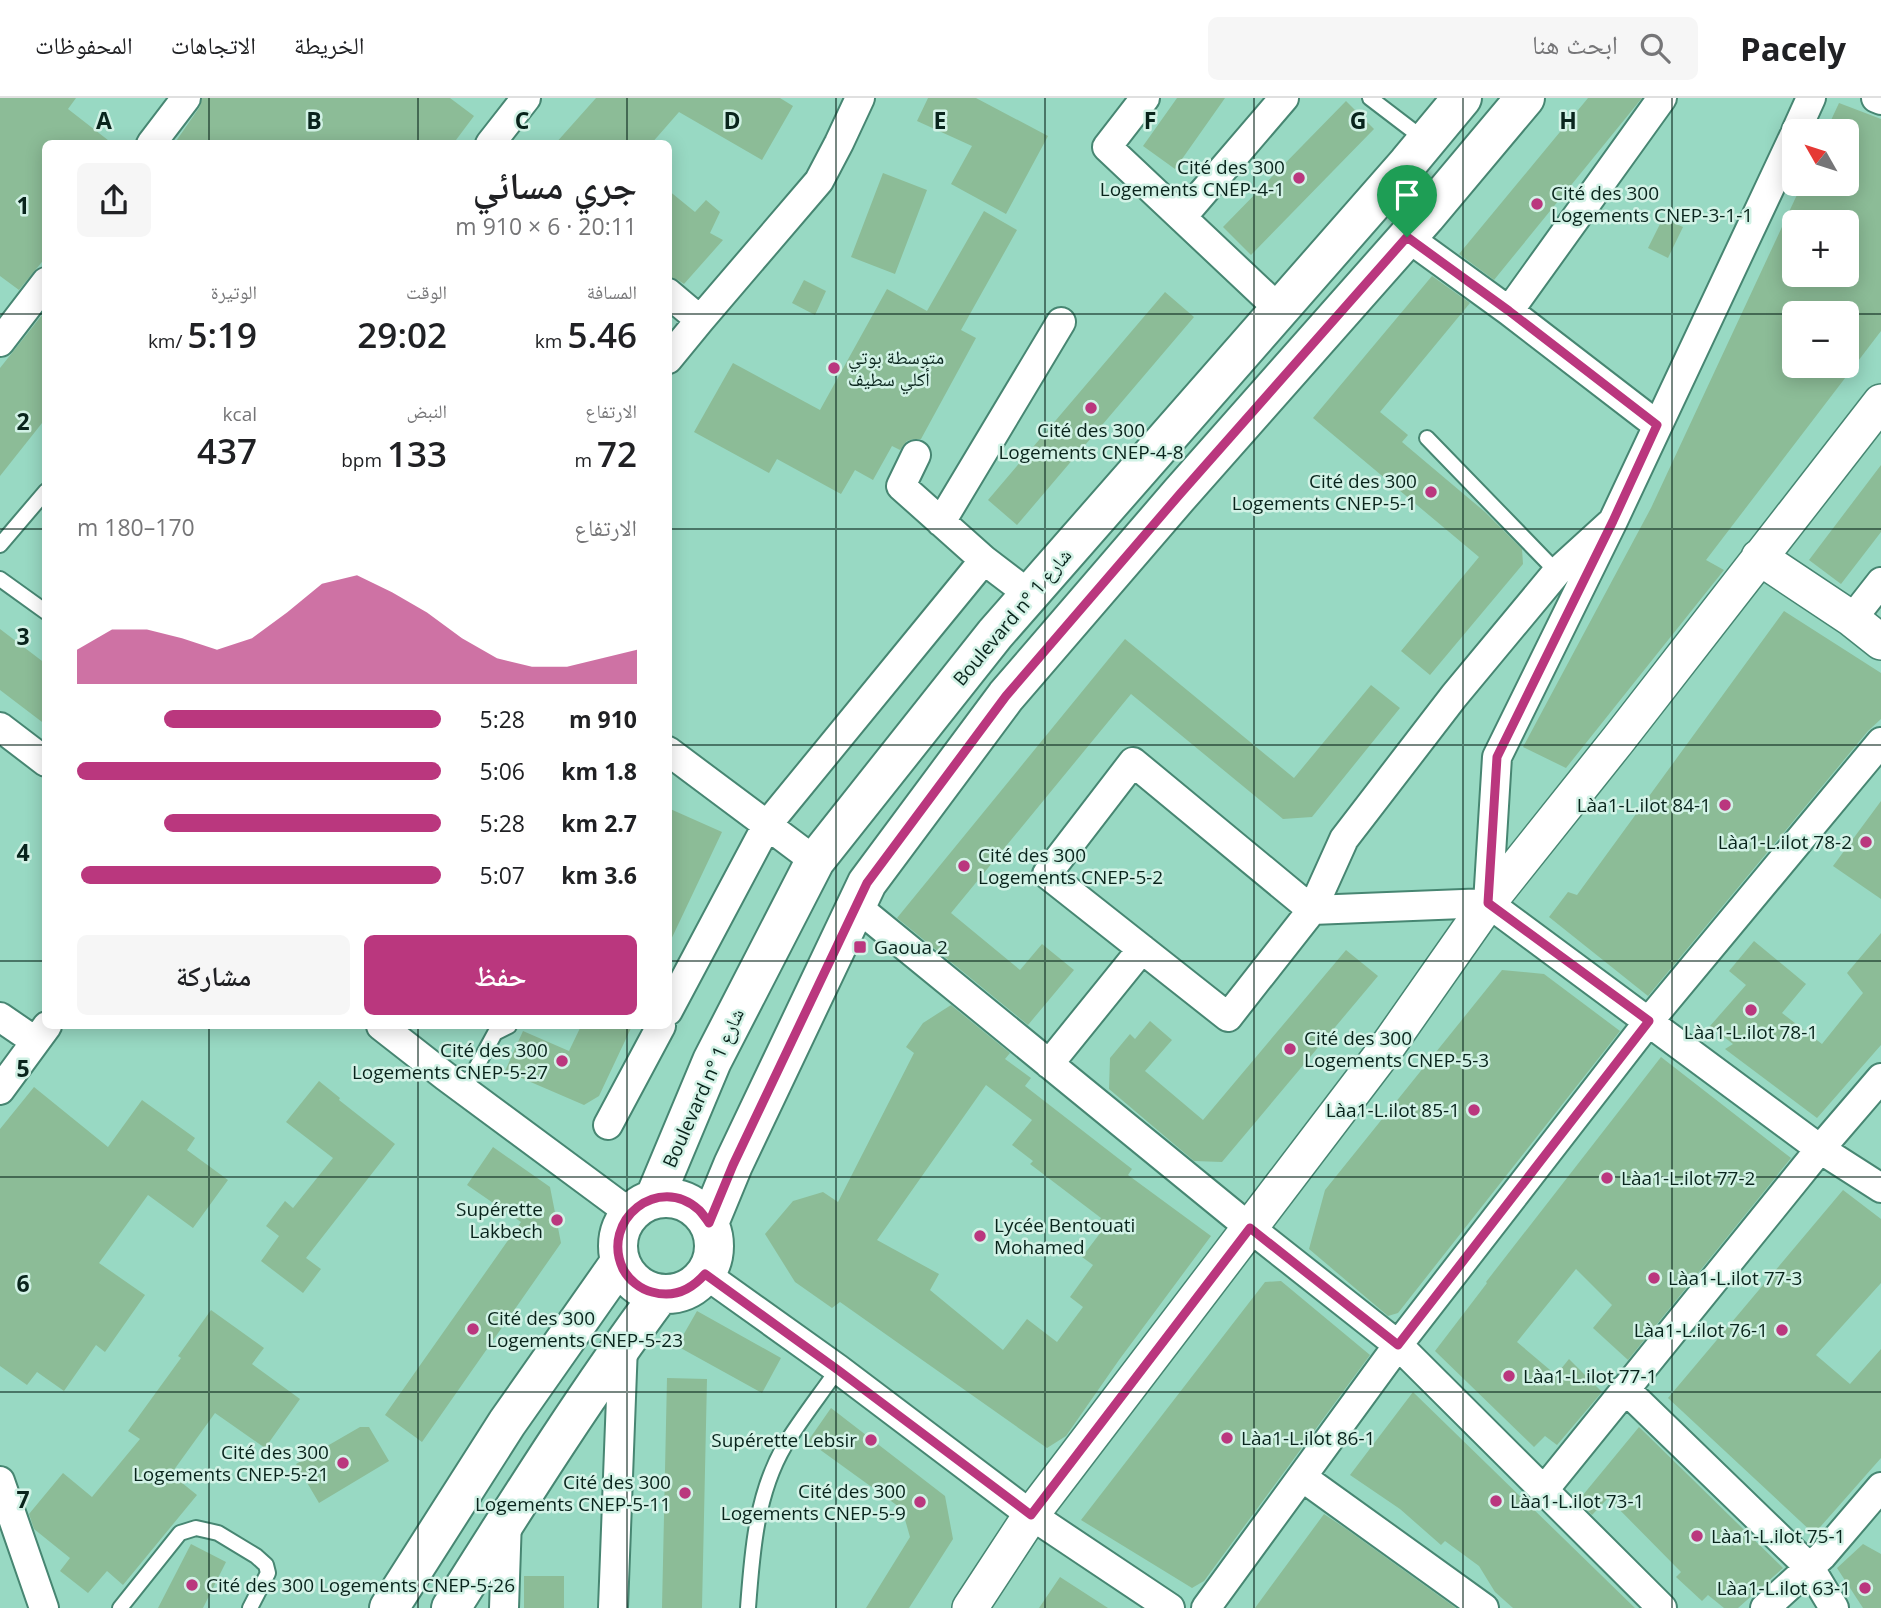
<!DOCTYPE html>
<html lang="ar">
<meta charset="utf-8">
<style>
body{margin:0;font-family:"Open Sans","Noto Naskh Arabic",sans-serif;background:#f6f6f6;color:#202124;direction:rtl;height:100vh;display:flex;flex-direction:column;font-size:26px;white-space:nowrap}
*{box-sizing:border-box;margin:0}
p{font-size:23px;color:#757577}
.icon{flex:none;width:38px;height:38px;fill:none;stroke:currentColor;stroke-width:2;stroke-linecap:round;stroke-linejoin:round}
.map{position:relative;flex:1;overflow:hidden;direction:ltr}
.panel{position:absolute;left:42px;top:42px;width:630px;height:889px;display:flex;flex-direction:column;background:#fff;border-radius:10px;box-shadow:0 4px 18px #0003;direction:rtl}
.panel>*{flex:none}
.needle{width:46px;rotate:309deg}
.fabs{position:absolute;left:1782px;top:21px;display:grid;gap:14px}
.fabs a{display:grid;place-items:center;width:77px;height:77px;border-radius:10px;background:#fff;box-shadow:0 4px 18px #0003;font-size:35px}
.pin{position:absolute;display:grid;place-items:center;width:60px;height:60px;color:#fff;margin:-72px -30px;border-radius:50% 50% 50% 0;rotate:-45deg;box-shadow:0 0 7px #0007}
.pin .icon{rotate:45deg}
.round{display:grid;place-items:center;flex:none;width:74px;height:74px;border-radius:10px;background:#f6f6f6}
.headline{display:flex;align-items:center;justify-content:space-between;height:119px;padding:0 35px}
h1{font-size:38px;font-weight:600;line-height:52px}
.metrics{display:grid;grid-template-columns:repeat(3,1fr);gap:10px;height:119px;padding:7px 35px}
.metrics div{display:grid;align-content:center}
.metrics b{font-size:35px;font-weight:600}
.metrics small{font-size:19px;font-weight:400}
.metrics p{font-size:19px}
.chart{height:196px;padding:14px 35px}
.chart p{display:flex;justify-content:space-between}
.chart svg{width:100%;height:126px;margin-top:7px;fill:#ba377e;opacity:.7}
.action{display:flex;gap:14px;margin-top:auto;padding:14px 35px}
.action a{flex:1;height:80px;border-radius:10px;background:#ba377e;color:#fff;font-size:28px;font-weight:600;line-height:80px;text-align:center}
.action a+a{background:#f6f6f6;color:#202124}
ul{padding:0 35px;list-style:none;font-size:23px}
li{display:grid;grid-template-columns:112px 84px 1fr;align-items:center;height:52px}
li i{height:18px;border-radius:9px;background:#ba377e}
header{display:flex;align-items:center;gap:42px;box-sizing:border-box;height:98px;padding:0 35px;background:#fff;border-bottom:2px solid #e0e0e0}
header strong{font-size:33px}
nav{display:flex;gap:38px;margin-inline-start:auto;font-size:24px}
.search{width:490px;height:63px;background:#f6f6f6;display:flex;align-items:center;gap:18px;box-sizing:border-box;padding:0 24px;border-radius:10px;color:#757577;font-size:26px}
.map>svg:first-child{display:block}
.building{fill:#8cbc97;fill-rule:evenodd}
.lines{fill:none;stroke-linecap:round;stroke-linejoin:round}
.service-casing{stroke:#478672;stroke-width:18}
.minor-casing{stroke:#478672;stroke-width:32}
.tertiary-casing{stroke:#478672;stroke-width:38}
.secondary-casing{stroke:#478672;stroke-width:42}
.service{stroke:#fff;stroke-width:14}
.minor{stroke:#fff;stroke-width:28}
.tertiary{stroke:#fff;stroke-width:35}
.secondary{stroke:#fff;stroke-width:38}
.route-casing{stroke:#fff;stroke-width:14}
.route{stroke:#ba377e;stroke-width:9}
.grid{fill:none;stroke:#09241c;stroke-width:2;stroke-opacity:0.55}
.poi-dot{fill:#ba377e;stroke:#d2f2e6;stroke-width:2.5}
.labels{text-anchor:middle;stroke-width:5;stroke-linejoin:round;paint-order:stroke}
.poi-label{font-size:19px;fill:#09241c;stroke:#d2f2e6;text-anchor:start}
.street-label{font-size:19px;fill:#09241c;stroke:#d2f2e6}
.grid-label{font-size:23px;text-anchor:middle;font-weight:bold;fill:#09241c;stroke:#d2f2e6;stroke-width:5;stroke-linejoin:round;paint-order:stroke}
</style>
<header>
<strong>Pacely</strong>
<div class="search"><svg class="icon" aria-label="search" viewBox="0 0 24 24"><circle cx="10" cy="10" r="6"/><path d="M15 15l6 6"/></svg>ابحث هنا</div>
<nav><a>الخريطة</a><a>الاتجاهات</a><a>المحفوظات</a></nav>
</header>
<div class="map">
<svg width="1881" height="1510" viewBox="0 0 1881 1510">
<rect width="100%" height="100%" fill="#98d9c3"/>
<path class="building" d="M0,0H76L68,11L113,46H46V159L19,192L0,178Z
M202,0H450L474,18L453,46H174L199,10Z
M596,0H780L793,8L762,62L679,14L651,46H555Z
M928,0H976L1048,38L1006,116L951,86L972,48L917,23Z
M1177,0H1225L1175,71L1143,48Z
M1588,0H1642L1494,182L1459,156Z
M1346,3L1374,31L1251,157L1223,129Z
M1839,5L1881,21V233L1706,462L1724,472L1566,670L1523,649L1651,410L1802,86H1846V33H1826ZM1794,124H1846V177H1794ZM1794,215H1846V268H1794Z
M883,75L927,92L895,176L851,159Z
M668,92L695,114L706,102L720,114L710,135L723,142L684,186L678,182L668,179Z
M984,113L1017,132L961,232L976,240L921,341H914L907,343L900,352L892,348L873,382L855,372L841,396L777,361L769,375L694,334L733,265L820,312L887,191L927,213Z
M1663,120L1683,129L1668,160L1648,150Z
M1432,178L1470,205L1380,314L1408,337L1402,344L1485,414L1522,451L1523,466L1430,577L1401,553L1479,459L1313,320Z
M804,182L826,193L815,217L792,205Z
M1165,194L1194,219L1017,427L988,402Z
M46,212V320L0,378V270Z
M1881,367V434L1841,486L1809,462Z
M1784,513L1881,575V621L1868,633L1648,898L1549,819L1568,794L1577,797Z
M0,531L46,566V627L0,592Z
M1125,541L1294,680L1371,587L1400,610L1312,719L1283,721L1131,596L951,815L1020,872L1042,846L1074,872L1028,927L897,820Z
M1881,703V801L1833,768Z
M668,710L722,734L668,848Z
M1881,835V947L1817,1020L1725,951L1733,946L1710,928L1746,887L1729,873L1754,843L1806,886L1782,915L1822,946L1863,895L1847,875Z
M1346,852L1378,878L1222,1064L1194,1063L1109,991L1110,960L1130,936L1135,941L1150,923L1172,942L1145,973L1203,1022Z
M1502,872L1544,876L1620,933L1398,1215L1388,1218L1309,1151L1325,1092Z
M951,907L1010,955L1005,961L1031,980L1025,988L1132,1071L1128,1077L1211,1138L1119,1262L1066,1338L1047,1350L840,1204L832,1210L795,1184L765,1136L793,1103L823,1094L838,1104L914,955L906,949L923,925ZM986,987L1032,1022L1012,1047L1033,1063L1030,1066L1101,1120L1097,1126L1104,1130L1082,1159L1093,1167L1070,1199L1083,1209L1057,1244L1027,1221L1003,1252L930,1192L939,1176L877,1142Z
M581,928H632L599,998L584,1007L505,973L523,933L569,953Z
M1661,959L1791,1060L1628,1262L1593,1230L1612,1207L1576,1171L1517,1244L1556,1277L1569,1261L1602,1294L1557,1347L1545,1338L1534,1349L1435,1253L1487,1185L1486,1184Z
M319,983L340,1000L339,1002L395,1046L306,1160L321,1171L303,1195L261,1163L279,1138L266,1128L285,1103L293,1110L333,1060L286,1024Z
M34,989L108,1049L142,1002L195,1040L187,1052L228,1082L193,1130L148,1097L99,1165L145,1197L105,1254L96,1247L64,1293L37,1274L27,1287L0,1268V1031Z
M493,1049L550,1089L561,1145L422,1344L385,1317L521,1124L467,1087Z
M1843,1092L1881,1121V1185L1816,1257L1850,1286L1881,1251V1360L1814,1436L1668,1300Z
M1281,1183L1370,1257L1204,1483L1192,1490L1081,1422L1265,1184Z
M211,1212L264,1250L252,1266L300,1301L265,1350L215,1315L171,1376L197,1397L123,1487L107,1473L88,1495L60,1473L70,1460L34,1431L29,1416L63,1375L92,1399L140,1341L128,1333L181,1260L178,1258Z
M697,1213L781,1260L762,1295L677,1248Z
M667,1280L707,1281L702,1510H662Z
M1413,1294L1635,1510H1513L1495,1494L1479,1468L1445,1443L1441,1447L1400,1411L1350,1377Z
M831,1310L945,1398L953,1441L909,1510H866L910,1439L902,1411L808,1343Z
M360,1329H369L389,1363L319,1405L296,1366Z
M1639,1329L1783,1470L1738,1510H1724L1708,1497L1702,1503L1676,1479L1681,1474L1608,1400L1592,1417L1578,1403Z
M1324,1416L1345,1430L1456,1510H1255Z
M191,1446L226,1464L203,1510H158Z
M1863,1446L1881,1456V1510H1863L1837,1470Z
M524,1478H564V1510H524Z
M1060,1479L1108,1510H1039Z"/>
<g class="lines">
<g class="service-casing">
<path id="service" d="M1370,0L1425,42
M1427,340L1557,474
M0,447L46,393
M0,481L46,514
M464,992L495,935L509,928
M120,1510L180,1435L196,1430L218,1435L256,1458L266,1467L268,1475L250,1510
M748,1510C752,1455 756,1396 785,1347C801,1321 820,1297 838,1271"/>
</g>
<g class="minor-casing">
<path id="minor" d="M1145,0L1107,49L1280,212
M1876,0L1881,2
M1796,33L1811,0
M151,46L186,0
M490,46L526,0
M1182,119L1284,0
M1407,139L1509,213
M668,195L700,222
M0,244L46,184
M668,261L700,222L819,83L839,45L860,0
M1657,327L1509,213L1662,0
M1613,423L1557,474L1454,598L1344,741L1312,812L1228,919L1047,776L1133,664L1312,812L1488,805L1820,1051L1881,1090
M941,424L1061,224
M984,462L1030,497
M1852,521L1881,484
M0,629L46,664
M668,653L815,763
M1488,805L1497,659L1613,423L1794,38
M856,808L1250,1130L1398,1247L1662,1510
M668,913L767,727L984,462L901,388L916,357
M0,919L35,943
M381,928L445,978L630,1115
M1049,966L1142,851
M0,992L47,928
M608,1027L661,928
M705,1176L838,1271L1031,1417L1170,1510
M1625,1291L1810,1470L1834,1510
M1302,1379L1484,1510
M0,1383L44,1510
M1544,1392L1820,1051L1881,980
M504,1510L507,1421
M613,1510L623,1247
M1206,1510L1398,1247L1649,923L1881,644
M1765,1510L1822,1458L1881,1389"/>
</g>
<g class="tertiary-casing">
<path id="tertiary" d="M1759,459L1852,521L1881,544
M970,1510L1031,1417L1385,952L1488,805L1618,642L1881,304"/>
</g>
<g class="secondary-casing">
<path id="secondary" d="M655,1099L712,963L815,763L995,536L1408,65L1462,0
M618 1148a48 48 0 1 1 96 0a48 48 0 1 1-96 0Z
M709,1125L733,1067L867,785L1006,598L1180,396L1426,118L1525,0
M389,1510L507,1325L620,1164
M451,1510C518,1404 585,1297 660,1196"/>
</g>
<use href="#service" class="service"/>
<use href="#minor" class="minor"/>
<use href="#tertiary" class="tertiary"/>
<use href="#secondary" class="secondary"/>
</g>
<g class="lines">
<g class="route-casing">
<path id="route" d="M1407,139L1509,213L1657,327L1613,423L1497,659L1488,805L1649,923L1398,1247L1250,1130L1031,1417L838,1272L705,1176C691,1192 673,1200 652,1194C640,1191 629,1182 623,1171C600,1122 659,1075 699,1112C703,1116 706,1121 709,1125L733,1067L867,785L1006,598L1180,396Z"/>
</g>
<use href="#route" class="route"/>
</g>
<path class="grid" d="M209,0V46M418,0V46M627,0V46M836,0V1510M1045,0V1510M1254,0V1510M1463,0V1510M1672,0V1510M0,216H46M668,216H1794M1846,216H1881M0,431H46M668,431H1881M0,647H46M668,647H1881M0,863H46M668,863H1881M209,928V1510M418,928V1510M627,928V1510M0,1079H1881M0,1294H1881"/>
<g class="poi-dot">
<circle cx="1299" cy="80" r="7"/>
<circle cx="1537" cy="106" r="7"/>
<circle cx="834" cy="270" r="7"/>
<circle cx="1091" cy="310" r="7"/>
<circle cx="1431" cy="394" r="7"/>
<circle cx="1725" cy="707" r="7"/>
<circle cx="1866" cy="744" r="7"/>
<circle cx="964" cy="768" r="7"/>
<rect x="853" y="842" width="14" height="14" rx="3.5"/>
<circle cx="1751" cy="912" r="7"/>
<circle cx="1290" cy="951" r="7"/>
<circle cx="562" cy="963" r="7"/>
<circle cx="1474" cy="1012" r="7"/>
<circle cx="1607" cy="1080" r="7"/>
<circle cx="557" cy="1122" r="7"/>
<circle cx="980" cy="1138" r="7"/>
<circle cx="1654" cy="1180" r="7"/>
<circle cx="473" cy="1231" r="7"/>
<circle cx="1782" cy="1232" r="7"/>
<circle cx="1509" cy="1278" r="7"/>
<circle cx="1227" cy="1340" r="7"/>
<circle cx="871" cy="1342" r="7"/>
<circle cx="343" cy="1365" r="7"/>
<circle cx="685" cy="1395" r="7"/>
<circle cx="1496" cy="1403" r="7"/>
<circle cx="920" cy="1404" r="7"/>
<circle cx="1697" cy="1438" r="7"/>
<circle cx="192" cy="1487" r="7"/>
<circle cx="1865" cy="1490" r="7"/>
</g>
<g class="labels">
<g class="poi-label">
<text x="1285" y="76" text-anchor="end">Cité des 300<tspan x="1285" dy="22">Logements CNEP-4-1</tspan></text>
<text x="1551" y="102">Cité des 300<tspan x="1551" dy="22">Logements CNEP-3-1-1</tspan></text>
<text x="848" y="266">متوسطة بوتي<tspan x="848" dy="22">أكلي سطيف</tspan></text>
<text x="1091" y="339" text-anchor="middle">Cité des 300<tspan x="1091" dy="22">Logements CNEP-4-8</tspan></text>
<text x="1417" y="390" text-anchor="end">Cité des 300<tspan x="1417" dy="22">Logements CNEP-5-1</tspan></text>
<text x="1711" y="714" text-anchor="end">Làa1-L.ilot 84-1</text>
<text x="1852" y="751" text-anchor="end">Làa1-L.ilot 78-2</text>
<text x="978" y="764">Cité des 300<tspan x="978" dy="22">Logements CNEP-5-2</tspan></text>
<text x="874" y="856">Gaoua 2</text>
<text x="1751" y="941" text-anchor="middle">Làa1-L.ilot 78-1</text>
<text x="1304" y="947">Cité des 300<tspan x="1304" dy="22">Logements CNEP-5-3</tspan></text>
<text x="548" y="959" text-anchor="end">Cité des 300<tspan x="548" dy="22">Logements CNEP-5-27</tspan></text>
<text x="1460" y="1019" text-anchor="end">Làa1-L.ilot 85-1</text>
<text x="1621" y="1087">Làa1-L.ilot 77-2</text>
<text x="543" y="1118" text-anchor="end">Supérette<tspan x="543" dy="22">Lakbech</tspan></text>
<text x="994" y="1134">Lycée Bentouati<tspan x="994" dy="22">Mohamed</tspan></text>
<text x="1668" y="1187">Làa1-L.ilot 77-3</text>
<text x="487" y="1227">Cité des 300<tspan x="487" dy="22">Logements CNEP-5-23</tspan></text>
<text x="1768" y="1239" text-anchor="end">Làa1-L.ilot 76-1</text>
<text x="1523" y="1285">Làa1-L.ilot 77-1</text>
<text x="1241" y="1347">Làa1-L.ilot 86-1</text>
<text x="857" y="1349" text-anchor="end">Supérette Lebsir</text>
<text x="329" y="1361" text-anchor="end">Cité des 300<tspan x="329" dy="22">Logements CNEP-5-21</tspan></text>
<text x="671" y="1391" text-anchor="end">Cité des 300<tspan x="671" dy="22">Logements CNEP-5-11</tspan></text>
<text x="906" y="1400" text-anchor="end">Cité des 300<tspan x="906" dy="22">Logements CNEP-5-9</tspan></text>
<text x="1510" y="1410">Làa1-L.ilot 73-1</text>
<text x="1711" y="1445">Làa1-L.ilot 75-1</text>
<text x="206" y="1494">Cité des 300 Logements CNEP-5-26</text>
<text x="1851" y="1497" text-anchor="end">Làa1-L.ilot 63-1</text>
</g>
<g class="street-label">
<text transform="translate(1012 519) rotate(-50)" y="7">Boulevard n° شارع 1</text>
<text transform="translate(703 990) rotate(-66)" y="7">Boulevard n° شارع 1</text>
</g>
</g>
<g class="grid-label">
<text x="104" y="31">A</text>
<text x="314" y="31">B</text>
<text x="522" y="31">C</text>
<text x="732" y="31">D</text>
<text x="940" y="31">E</text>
<text x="1150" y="31">F</text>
<text x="1358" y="31">G</text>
<text x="1568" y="31">H</text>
<text x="23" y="116">1</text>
<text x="23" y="332">2</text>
<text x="23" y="547">3</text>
<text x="23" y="763">4</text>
<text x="23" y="979">5</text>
<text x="23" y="1194">6</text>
<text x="23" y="1410">7</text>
</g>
</svg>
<div class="fabs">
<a><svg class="needle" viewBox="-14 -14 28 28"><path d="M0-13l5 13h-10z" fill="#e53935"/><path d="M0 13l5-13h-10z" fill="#757577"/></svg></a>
<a>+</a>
<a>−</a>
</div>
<div class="pin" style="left:1407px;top:139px;background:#1e9e55"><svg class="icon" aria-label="arrive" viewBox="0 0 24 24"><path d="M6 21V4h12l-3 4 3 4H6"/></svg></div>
<section class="panel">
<div class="headline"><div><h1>جري مسائي</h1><p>20:11 · 6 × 910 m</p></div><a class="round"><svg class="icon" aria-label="share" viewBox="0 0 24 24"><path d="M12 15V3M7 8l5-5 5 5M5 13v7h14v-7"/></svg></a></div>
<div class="metrics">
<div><p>المسافة</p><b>5.46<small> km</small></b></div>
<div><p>الوقت</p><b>29:02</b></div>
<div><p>الوتيرة</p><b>5:19<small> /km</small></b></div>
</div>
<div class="metrics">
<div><p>الارتفاع</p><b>72<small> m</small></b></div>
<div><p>النبض</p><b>133<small> bpm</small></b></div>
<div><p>kcal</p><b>437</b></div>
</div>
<div class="chart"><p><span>الارتفاع</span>170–180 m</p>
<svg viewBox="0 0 160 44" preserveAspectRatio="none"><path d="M0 44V32L10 25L20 25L30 28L40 32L50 28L60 19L70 9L80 6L90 12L100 19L110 28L120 35L130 38L140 38L150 35L160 32V44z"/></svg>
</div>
<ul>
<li><b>910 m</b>5:28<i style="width:76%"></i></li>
<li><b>1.8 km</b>5:06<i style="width:100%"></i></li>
<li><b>2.7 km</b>5:28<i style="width:76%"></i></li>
<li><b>3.6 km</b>5:07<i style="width:99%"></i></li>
</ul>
<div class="action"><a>حفظ</a><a>مشاركة</a></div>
</section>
</div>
